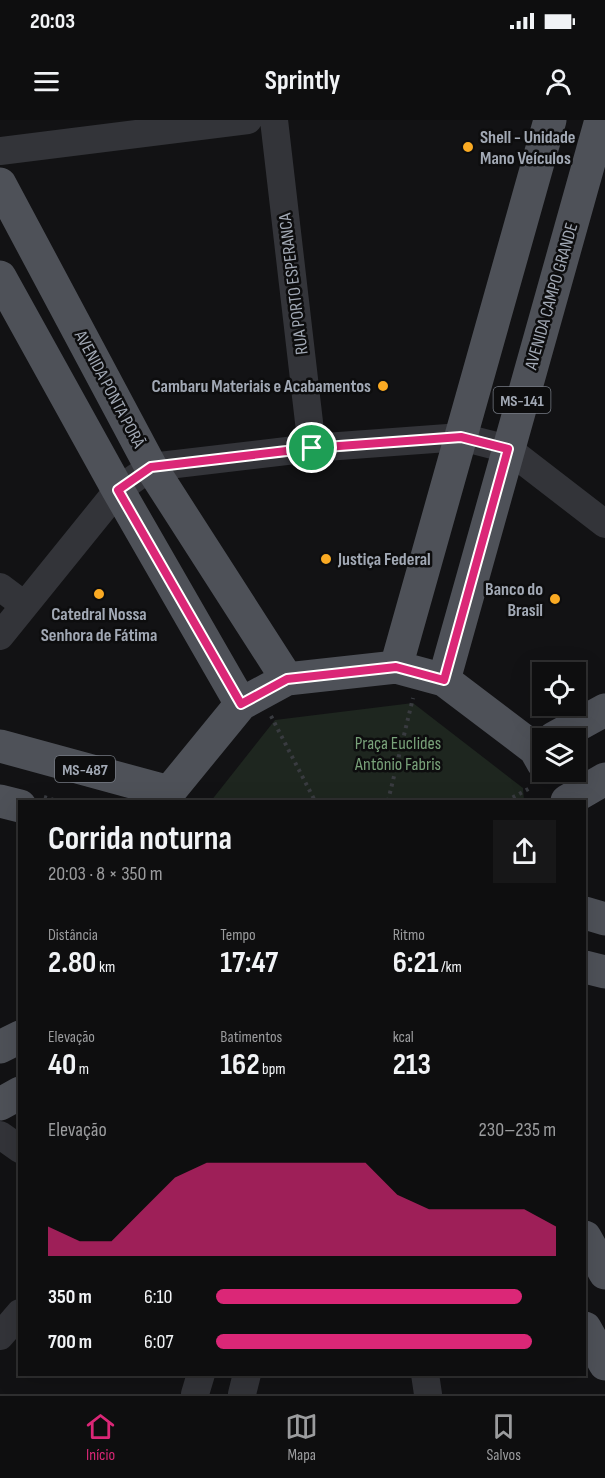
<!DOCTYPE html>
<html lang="pt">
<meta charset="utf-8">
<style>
body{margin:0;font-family:"Sofia Sans Condensed",sans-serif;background:#171718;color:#f1f3f6;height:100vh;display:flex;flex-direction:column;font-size:22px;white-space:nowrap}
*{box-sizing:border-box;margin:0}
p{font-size:20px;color:#9b9c9e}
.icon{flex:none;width:33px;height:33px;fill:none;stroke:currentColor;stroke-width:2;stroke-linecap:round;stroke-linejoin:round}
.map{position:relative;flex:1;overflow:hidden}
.panel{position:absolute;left:18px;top:680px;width:568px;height:576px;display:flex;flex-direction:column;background:#0e0e0f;border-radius:0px;box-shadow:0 6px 24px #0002,0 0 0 2px #2e2e2f}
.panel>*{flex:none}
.fabs{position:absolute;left:532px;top:542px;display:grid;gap:12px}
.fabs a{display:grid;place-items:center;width:54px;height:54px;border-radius:0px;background:#0e0e0f;box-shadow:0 6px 24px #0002,0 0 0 2px #2e2e2f;font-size:30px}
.pin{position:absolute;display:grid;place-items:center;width:51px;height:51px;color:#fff;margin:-26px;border:3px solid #fff;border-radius:50%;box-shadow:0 2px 6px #0007}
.round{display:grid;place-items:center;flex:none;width:63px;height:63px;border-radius:0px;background:#171718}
.summary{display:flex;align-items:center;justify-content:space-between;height:102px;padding:0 30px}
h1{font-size:33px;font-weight:700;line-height:45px}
.figures{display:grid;grid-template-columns:repeat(3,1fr);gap:9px;height:102px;padding:6px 30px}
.figures div{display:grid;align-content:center}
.figures b{font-size:30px;font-weight:700}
.figures small{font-size:16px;font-weight:400}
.figures p{font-size:16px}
.chart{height:168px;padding:12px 30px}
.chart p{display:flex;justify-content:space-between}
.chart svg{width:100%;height:108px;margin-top:6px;fill:#db2777;opacity:.7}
ul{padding:0 30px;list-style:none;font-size:20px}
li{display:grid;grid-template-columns:96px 72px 1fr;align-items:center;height:45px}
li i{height:15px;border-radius:8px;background:#db2777}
.status{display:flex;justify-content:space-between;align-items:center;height:42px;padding:0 30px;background:#0e0e0f;direction:ltr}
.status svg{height:16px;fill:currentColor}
header{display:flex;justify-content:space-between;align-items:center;height:78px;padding:0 30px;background:#0e0e0f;font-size:27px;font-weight:700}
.menu{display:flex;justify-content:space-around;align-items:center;height:84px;border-top:2px solid #2e2e2f;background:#0e0e0f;font-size:16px;color:#9b9c9e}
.menu a{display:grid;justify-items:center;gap:3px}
.menu .on{color:#db2777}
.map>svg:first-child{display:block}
.green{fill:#1e261f}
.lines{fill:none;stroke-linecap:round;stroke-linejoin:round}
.path{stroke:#393b40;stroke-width:4;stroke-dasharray:3 4.5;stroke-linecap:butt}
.minor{stroke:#333439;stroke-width:28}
.major{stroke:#4e5158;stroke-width:33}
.route-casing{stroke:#fff;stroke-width:12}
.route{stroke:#db2777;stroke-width:8}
.poi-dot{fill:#faaa23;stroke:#0d0d0e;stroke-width:2}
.labels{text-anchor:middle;stroke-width:5;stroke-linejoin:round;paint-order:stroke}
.shield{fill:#0d0d0e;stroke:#757a83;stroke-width:1.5}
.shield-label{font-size:16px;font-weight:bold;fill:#a2a9b5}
.poi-label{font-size:18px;font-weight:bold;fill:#a2a9b5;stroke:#0d0d0e;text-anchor:start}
.street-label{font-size:18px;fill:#a2a9b5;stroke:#0d0d0e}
.park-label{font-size:18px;fill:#78a179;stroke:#0d0d0e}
</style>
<div class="status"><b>20:03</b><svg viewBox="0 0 49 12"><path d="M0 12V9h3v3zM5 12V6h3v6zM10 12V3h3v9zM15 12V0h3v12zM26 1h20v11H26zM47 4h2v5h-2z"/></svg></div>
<header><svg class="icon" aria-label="menu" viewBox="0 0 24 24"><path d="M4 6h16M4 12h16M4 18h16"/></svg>Sprintly<svg class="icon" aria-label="person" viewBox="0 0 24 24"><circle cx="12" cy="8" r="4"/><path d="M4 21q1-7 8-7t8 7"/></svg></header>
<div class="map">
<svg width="605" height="1274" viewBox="0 0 605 1274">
<rect width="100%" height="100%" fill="#121214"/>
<path class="green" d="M413,583L523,668L524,681H211L275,600Z"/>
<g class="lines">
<path class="path" d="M271,596L315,681
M44,677L57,681
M388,681L413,578
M506,681L532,667"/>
<path class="minor" d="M274,0L312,328
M0,31L248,0
M0,467L24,485
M0,516L118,370L151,347L312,328L461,317L508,329L605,404
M0,1015L20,1029
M0,1216L20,1193
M425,1254L428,1274
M195,1274L201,1254
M242,1274L247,1254"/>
<path class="major" d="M0,64L151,347L287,559
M0,157L118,370L241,584
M396,547L550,0
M444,560L601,0
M554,618L605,590
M0,626L169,672
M0,681L20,686
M166,681L169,672L241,584L287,559L396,547L444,560L535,629L543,643
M567,681L605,659
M585,793L605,799
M585,847L605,852
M0,927L20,917
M0,984L20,973
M585,1117L605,1153
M585,1208L605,1244"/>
</g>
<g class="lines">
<g class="route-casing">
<path id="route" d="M461,317L508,329L444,560L396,547L287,559L241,584L118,370L151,347L312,328Z"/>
</g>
<use href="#route" class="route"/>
</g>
<g class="poi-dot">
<circle cx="468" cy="27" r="6"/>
<circle cx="383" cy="266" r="6"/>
<circle cx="326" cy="439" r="6"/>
<circle cx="99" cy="474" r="6"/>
<circle cx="555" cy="479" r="6"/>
</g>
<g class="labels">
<g class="shield">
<rect x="493.5" y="267" width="57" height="26" rx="4.5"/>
<rect x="55" y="636" width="60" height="26" rx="4.5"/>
</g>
<g class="shield-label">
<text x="522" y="286">MS-141</text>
<text x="85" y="655">MS-487</text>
</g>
<g class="poi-label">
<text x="480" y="23">Shell - Unidade<tspan x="480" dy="21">Mano Veículos</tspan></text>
<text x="371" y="272" text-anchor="end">Cambaru Materiais e Acabamentos</text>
<text x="338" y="445">Justiça Federal</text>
<text x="543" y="475" text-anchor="end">Banco do<tspan x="543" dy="21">Brasil</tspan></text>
<text x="99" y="500" text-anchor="middle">Catedral Nossa<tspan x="99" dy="21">Senhora de Fátima</tspan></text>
</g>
<g class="street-label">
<text transform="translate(293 164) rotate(-97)" y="6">RUA PORTO ESPERANCA</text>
<text transform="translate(551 176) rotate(-74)" y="6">AVENIDA CAMPO GRANDE</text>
<text transform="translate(110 269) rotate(62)" y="6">AVENIDA PONTA PORÃ</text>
</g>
<g class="park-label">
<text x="398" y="629">Praça Euclides<tspan x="398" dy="21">Antônio Fabris</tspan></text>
</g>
</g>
</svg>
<div class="fabs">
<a><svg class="icon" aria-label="locate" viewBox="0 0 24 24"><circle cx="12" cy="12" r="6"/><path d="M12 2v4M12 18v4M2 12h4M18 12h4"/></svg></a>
<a><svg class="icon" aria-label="layers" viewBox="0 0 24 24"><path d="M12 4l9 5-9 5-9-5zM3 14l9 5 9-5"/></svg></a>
</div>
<div class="pin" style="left:312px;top:328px;background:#1e9e55"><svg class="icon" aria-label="arrive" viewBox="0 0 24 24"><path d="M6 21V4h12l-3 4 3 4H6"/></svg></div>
<section class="panel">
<div class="summary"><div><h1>Corrida noturna</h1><p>20:03 · 8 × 350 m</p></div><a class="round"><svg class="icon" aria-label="share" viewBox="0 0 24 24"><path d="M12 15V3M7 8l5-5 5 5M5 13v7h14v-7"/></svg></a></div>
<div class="figures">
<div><p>Distância</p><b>2.80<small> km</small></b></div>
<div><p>Tempo</p><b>17:47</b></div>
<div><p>Ritmo</p><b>6:21<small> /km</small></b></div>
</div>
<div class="figures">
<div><p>Elevação</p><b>40<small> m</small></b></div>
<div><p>Batimentos</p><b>162<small> bpm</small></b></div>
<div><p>kcal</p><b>213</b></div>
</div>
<div class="chart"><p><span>Elevação</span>230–235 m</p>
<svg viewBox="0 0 160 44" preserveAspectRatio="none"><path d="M0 44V32L10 38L20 38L30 25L40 12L50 6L60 6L70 6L80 6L90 6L100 6L110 19L120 25L130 25L140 25L150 25L160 32V44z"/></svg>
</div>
<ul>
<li><b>350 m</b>6:10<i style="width:90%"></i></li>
<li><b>700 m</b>6:07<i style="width:93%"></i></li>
</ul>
</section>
</div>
<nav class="menu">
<a class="on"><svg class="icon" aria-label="home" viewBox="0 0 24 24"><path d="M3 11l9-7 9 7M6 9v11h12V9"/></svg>Início</a>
<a><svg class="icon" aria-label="map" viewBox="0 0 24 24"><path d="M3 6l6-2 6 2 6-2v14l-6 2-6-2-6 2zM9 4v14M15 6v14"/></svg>Mapa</a>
<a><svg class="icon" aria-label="saved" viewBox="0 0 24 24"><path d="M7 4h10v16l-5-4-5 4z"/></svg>Salvos</a>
</nav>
